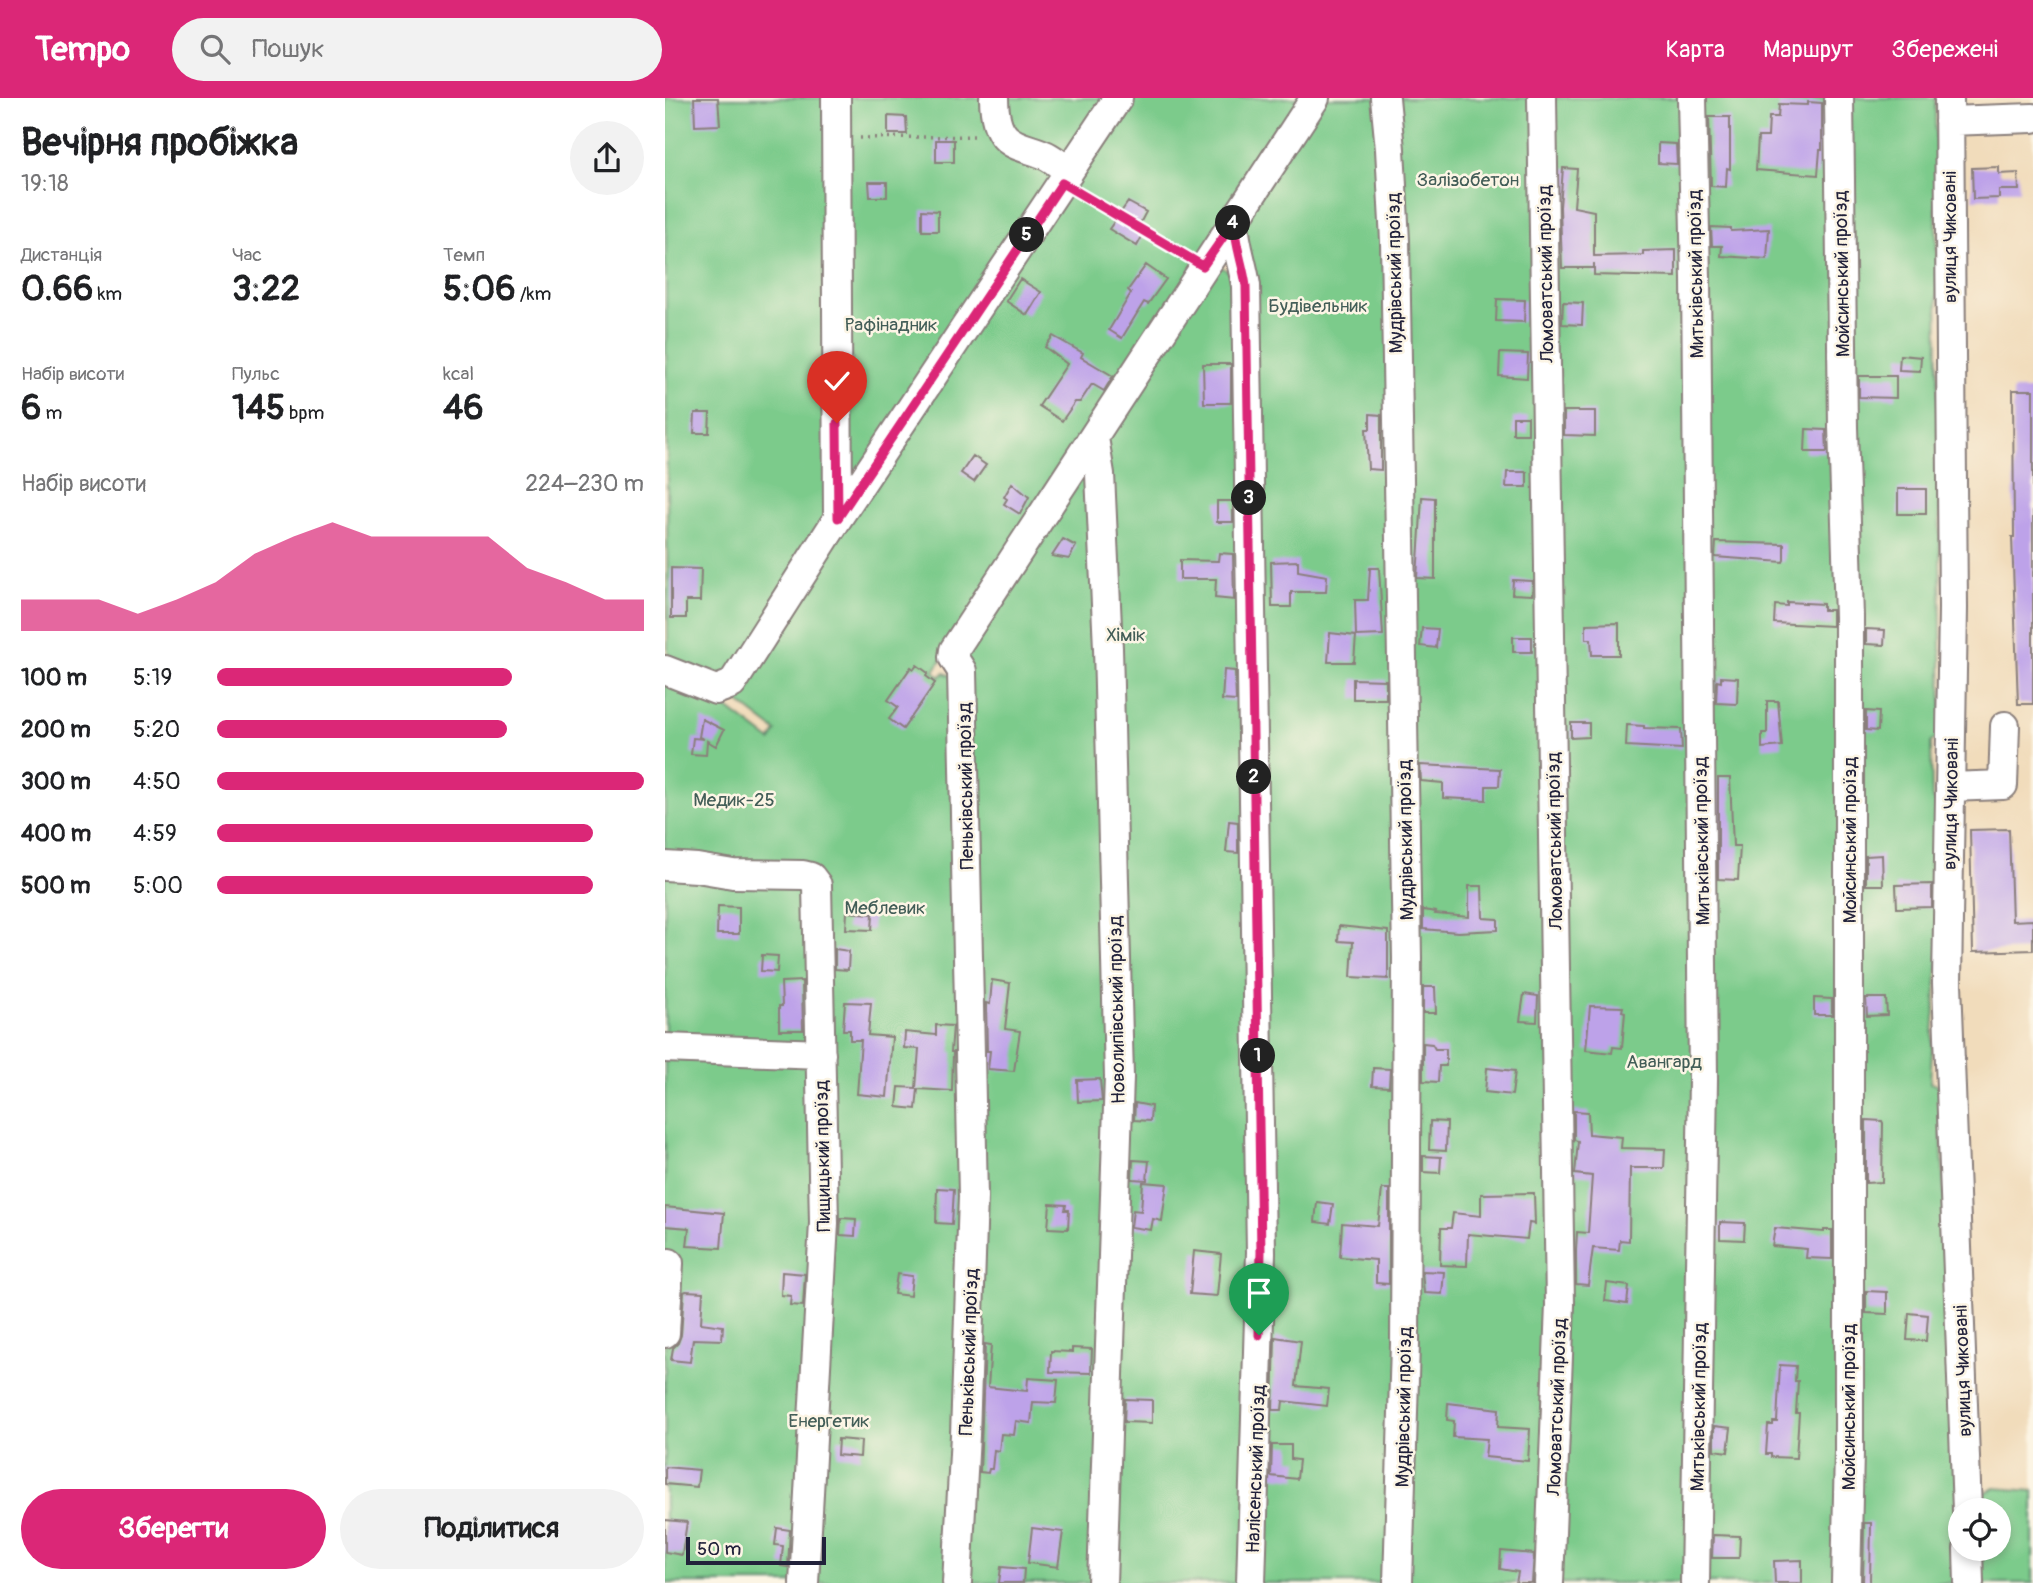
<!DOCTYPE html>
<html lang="uk">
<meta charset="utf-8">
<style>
body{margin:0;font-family:Pangolin,sans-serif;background:#f2f2f2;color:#202124;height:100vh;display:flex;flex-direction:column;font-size:26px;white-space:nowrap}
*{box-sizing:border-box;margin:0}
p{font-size:23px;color:#757577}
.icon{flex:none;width:38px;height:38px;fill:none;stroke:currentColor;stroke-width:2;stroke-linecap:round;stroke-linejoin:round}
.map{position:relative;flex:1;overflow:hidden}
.side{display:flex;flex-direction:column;background:#fff;width:665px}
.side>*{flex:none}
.fabs{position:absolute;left:1283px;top:1400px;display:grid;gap:14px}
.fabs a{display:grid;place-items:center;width:63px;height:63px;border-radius:50%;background:#fff;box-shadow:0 4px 10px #0003;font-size:35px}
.scale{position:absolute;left:21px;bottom:18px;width:140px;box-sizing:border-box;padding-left:7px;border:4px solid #22223b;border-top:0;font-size:19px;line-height:24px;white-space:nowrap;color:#22223b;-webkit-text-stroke:5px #fcf5e5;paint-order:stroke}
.pin{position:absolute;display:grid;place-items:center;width:60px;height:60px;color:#fff;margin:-72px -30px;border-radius:50% 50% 50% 0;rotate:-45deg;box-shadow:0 0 7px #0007}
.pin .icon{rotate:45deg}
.km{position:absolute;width:35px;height:35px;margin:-18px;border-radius:50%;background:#222;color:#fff;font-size:19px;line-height:35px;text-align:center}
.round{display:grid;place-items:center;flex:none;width:74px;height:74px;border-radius:37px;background:#f2f2f2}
.overview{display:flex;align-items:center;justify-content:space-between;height:119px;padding:0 21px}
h1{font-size:38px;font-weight:700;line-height:52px}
.stats{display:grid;grid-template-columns:repeat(3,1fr);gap:10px;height:119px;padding:7px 21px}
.stats div{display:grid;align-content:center}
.stats b{font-size:35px;font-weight:700}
.stats small{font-size:19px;font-weight:400}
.stats p{font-size:19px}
.chart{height:196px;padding:14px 21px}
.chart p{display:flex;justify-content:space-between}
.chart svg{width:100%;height:126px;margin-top:7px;fill:#db2777;opacity:.7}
.cta{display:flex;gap:14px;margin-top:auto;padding:14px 21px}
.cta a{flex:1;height:80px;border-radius:42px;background:#db2777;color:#fff;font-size:28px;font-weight:700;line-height:80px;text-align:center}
.cta a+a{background:#f2f2f2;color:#202124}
ul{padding:0 21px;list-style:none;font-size:23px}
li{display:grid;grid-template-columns:112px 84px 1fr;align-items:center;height:52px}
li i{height:18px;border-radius:9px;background:#db2777}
header{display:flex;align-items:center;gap:42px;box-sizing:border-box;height:98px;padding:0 35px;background:#db2777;color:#fff}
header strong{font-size:33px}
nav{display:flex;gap:38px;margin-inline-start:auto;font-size:24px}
.search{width:490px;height:63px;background:#f2f2f2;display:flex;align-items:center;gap:18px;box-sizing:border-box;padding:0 24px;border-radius:38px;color:#757577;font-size:26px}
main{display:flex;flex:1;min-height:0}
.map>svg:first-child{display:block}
.green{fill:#7ccb8b;stroke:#4f7663;stroke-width:2}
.building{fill:#bda2e9}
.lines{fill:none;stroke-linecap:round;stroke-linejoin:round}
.minor-casing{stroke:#8a7f7b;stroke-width:32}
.path{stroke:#8a7f7b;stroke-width:3.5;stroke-dasharray:2 5;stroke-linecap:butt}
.minor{stroke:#fff;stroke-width:28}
.route-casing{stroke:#fff;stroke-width:14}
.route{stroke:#db2777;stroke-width:9}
.labels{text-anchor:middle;stroke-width:5;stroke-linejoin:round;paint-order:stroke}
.park-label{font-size:19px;fill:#425d57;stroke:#fcf5e5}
.street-label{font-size:19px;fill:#22223b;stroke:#fcf5e5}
</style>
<header>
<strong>Tempo</strong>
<div class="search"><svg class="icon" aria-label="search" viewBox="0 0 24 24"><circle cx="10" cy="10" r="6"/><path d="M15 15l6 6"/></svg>Пошук</div>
<nav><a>Карта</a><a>Маршрут</a><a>Збережені</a></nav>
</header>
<main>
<section class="side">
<div class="overview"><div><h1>Вечірня пробіжка</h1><p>19:18</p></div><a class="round"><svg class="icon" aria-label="share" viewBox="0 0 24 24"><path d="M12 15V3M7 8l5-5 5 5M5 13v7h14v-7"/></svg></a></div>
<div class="stats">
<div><p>Дистанція</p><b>0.66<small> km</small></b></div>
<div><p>Час</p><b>3:22</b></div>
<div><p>Темп</p><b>5:06<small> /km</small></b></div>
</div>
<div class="stats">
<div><p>Набір висоти</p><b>6<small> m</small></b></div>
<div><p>Пульс</p><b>145<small> bpm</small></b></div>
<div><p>kcal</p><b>46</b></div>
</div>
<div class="chart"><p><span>Набір висоти</span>224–230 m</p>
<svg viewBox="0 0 160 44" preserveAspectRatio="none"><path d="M0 44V33L10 33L20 33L30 38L40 33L50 27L60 17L70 11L80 6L90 11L100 11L110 11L120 11L130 22L140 27L150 33L160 33V44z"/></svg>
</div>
<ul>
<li><b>100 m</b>5:19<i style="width:69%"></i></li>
<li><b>200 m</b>5:20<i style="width:68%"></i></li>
<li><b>300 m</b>4:50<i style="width:100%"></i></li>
<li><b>400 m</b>4:59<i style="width:88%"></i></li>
<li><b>500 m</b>5:00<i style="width:88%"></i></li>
</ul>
<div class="cta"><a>Зберегти</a><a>Поділитися</a></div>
</section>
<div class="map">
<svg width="1368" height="1485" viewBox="0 0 1368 1485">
<rect width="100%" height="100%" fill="#fcf5e5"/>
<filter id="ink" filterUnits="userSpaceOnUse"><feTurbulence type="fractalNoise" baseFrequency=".0143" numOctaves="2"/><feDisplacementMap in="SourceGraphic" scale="14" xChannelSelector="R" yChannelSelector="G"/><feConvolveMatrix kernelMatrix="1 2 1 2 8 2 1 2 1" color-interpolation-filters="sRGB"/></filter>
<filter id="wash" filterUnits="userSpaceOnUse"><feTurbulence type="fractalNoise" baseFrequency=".00686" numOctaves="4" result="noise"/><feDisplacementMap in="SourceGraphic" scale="28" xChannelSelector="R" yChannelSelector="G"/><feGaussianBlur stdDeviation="1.57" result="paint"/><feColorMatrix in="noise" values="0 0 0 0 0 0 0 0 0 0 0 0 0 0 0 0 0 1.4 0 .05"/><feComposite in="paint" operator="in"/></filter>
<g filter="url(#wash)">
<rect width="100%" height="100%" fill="#f1dcbb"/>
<path class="green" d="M0,0H643L269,573L275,579L279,575L290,579L297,560L547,163L578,182L580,115L656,0H1270L1277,636L1266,644L1267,700L1276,708V815L1265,985L1274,987L1298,1485H0V581L49,600L106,643L111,633L72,603L3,565Z
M1330,1390L1368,1393V1485H1313V1451H1334V1412H1312V1398Z"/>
<g id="blocks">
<path class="building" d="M29,0H53L55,27L30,28Z
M1143,4L1157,5V52H1155L1153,77L1091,72L1093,39H1103L1104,19H1113L1114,6L1143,7Z
M223,18L241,19L242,36H223Z
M1044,19H1065V71L1062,70L1061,89L1046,88Z
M271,42H289V64H271Z
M993,45L1011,46L1012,66L993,65Z
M1334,69V76L1353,75L1354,92H1334V100L1308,101L1307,70Z
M898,70L912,71L909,109L929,113V158L978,157V153L1011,152V179L929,177V165V170H897L895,109Z
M204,84H222V99H205Z
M463,104L481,114L472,131L479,135L472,148L444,131Z
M257,112L273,113V133H257Z
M1046,129L1066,130V133L1104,131L1102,161L1056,158L1057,148H1047Z
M481,167L501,181L483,206L479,204L457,240L444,232L466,195L463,192Z
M355,181L376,194L362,217L341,203Z
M832,201L860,202L859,224L831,223Z
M898,204L918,205L917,227L897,226Z
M388,238L418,255L416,259L448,278L439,293L427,286L415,304H410L397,323L374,308L402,266L380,249Z
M835,255L863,256L862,280L834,278Z
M1235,257L1256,259L1255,273L1234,272Z
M538,266H566V305H539Z
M1194,278H1231V300L1194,299Z
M1348,292H1368V606H1353L1347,439H1349Z
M899,313H930V338L899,337Z
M30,315H45L44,335H29Z
M705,316L716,317V372L703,371L701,331H705Z
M848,319H863V336H848Z
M1141,331L1161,332L1162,354H1140Z
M308,358L321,367L309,384L296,375Z
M842,374H862V389H841Z
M347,385L364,399L355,416L339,406L342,401L339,399Z
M1233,391H1261V416H1233Z
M757,399L770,400V481L752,480Z
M552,403H568V424H552Z
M398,441L411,448L404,461L387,458Z
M1051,444L1119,446V462L1118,464L1050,459Z
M554,455L568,456L569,502L550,500L551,481H515V462L553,463Z
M633,463V473L662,478L661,494H626V509H607L606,464Z
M6,470L36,471L35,503H21V520H6Z
M705,470H714L718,537L691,538L690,502H703Z
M848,482L868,483L867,497L847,496Z
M1122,504L1158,506V512H1167V528L1109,525L1110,507L1122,508Z
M954,525V557H927L926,541H921V526Z
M757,530L773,531L771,550L755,548Z
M1201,531L1220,532L1219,547L1201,546Z
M665,535L691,538L689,564H663Z
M848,539H867V554H848Z
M252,567L263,575L261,578L270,585L238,631L224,621L233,609L223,602L246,569L249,571Z
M559,572L570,573L571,603L557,602Z
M1056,579L1073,580L1072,606L1051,605L1052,583L1056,584Z
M688,581L721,582V601H688Z
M1102,603H1113L1117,648L1097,650V635H1102Z
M1201,613L1214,614L1213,633L1201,632Z
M37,621L59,632L51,648L42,643L41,657L26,656L28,640L39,641L34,639Z
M906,625H924V639L906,640Z
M962,627L979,628V630L1016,631L1017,651L961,648Z
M755,667L835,671L834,688H821V702L778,700V685L756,683Z
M1053,680H1065L1068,748H1075L1073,782L1053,781Z
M564,723L573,724V755L561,754Z
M1344,731L1347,823L1368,822V852L1308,854L1305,732Z
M1217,757L1218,787H1201V758Z
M1267,786V809L1232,810L1231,787Z
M804,788H817L818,820L833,821V832L793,834L758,831V812L771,814L770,816L804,819Z
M53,808L74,809V836H52Z
M182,814L208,816L207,832L181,831Z
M674,828L723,833V881L686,879L688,844L673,843Z
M170,851L184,853L183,872L170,871Z
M97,857L113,858L112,874L96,873Z
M327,882L345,885L340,931L355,933L349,973L323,971L325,953H322L321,905L325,906Z
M137,883L138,932H114V908H117L116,884Z
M758,889H770L771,915H758Z
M859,896L873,898L872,924L855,923Z
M1149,900L1167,901V917H1149Z
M1201,900H1221L1222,917L1202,918Z
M180,904L206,905L203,937L227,939L222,999L192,996L196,942H185V932H178Z
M925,908L958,909L957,913L960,914L957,950L948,949L947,955L921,952Z
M271,927L288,928L286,954H288L287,993L253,991L251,1011L232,1009L234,989L251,990L254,951L239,950L240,934L271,937Z
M758,945L767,946L770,951H781V968H774L773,984L758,983Z
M708,970L725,971L724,989L707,988Z
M822,970L850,973L847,997L820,994Z
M435,981L437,1003L413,1004L412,982Z
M470,1005L486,1008L485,1023L469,1022Z
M909,1013L923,1014L924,1036L957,1039L956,1050L1000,1051L999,1070H965L964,1143L955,1142L954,1152L928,1150L923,1187L911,1186V1152L912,1134L923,1135L927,1078L910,1076L913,1043L909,1042Z
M1201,1022L1217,1023L1218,1025L1217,1084L1201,1085Z
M765,1023L782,1024L781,1053L764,1052Z
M758,1058L776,1059L775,1075L758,1074Z
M468,1062L484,1063L482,1082L467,1081Z
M478,1084L502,1086L497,1123L488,1121L486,1132L466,1129L468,1112L476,1113Z
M272,1090L289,1091L287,1126L271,1125Z
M717,1091H724V1186L711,1185V1162L675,1159L677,1125L713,1128Z
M869,1095L870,1126L864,1125L862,1141L803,1136L802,1168L775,1167L776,1130H786L788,1115L816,1118V1096Z
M652,1104L668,1106L665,1126L650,1124Z
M385,1106L401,1107L400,1112H404L403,1131L383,1130Z
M0,1109L59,1115L56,1150L22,1148L24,1130L0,1128Z
M176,1120L191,1121L190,1138L175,1137Z
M1055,1124L1080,1125L1079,1142L1055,1141Z
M1110,1130L1159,1134V1132H1167V1161L1141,1160L1142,1151L1107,1148Z
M529,1153L556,1156L552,1198L525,1196Z
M757,1173L779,1174L777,1196L759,1195Z
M117,1174L140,1176L138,1208L125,1207L126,1198L116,1197Z
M232,1176L247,1178L245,1198L229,1196Z
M942,1185L964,1188L962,1206L940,1203Z
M21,1193L38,1194L36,1225L58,1228L57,1242L28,1241L25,1264L6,1262L8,1250L13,1245L16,1237L19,1194Z
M1201,1193L1222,1194V1216L1201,1215Z
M1244,1215L1263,1217L1261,1243L1242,1242Z
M610,1239L636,1243L631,1288L664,1291L662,1308L618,1303L617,1312H608Z
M320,1246L326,1247L323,1289L362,1293L363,1280L393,1282L391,1305L368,1304L366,1325L351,1323L349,1337L336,1336L334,1353L329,1352L327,1371H324L323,1375L315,1374Z
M407,1250L427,1251L426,1275L385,1274L386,1253L407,1254Z
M1115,1267L1131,1268L1130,1283H1133L1131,1315H1134L1131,1360L1106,1359V1356H1101L1103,1327H1108V1324H1112Z
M460,1301L487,1302V1325L459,1324Z
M783,1305L834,1311L833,1329L865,1331L863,1363L820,1359L822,1341L788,1339L789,1323L782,1322Z
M1049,1328L1066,1330L1063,1354L1049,1352Z
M173,1341L196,1343L195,1359L172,1357Z
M607,1347H626V1361L634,1362L632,1381L606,1378Z
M0,1369L34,1372L32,1389L0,1386Z
M0,1422L22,1424L17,1457L0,1454Z
M1199,1425H1206L1205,1485H1198Z
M112,1430L125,1432L123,1469L116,1468L118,1448L110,1447Z
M367,1430L398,1434L393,1469L363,1465Z
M1048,1437L1075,1438L1074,1460H1047Z
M836,1453L869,1456L867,1485H851L853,1474L835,1471Z
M1137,1462V1485H1110L1109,1463Z
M336,1469L359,1471L358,1485H334Z"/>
</g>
</g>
<g filter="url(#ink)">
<use href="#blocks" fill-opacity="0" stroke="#8a7f7b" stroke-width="2"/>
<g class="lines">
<g class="minor-casing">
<path id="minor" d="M171,0L173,420
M329,0C330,68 374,36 403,76
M720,0L725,51L730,143L742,860L740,1246L733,1485
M877,0L895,1207L884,1485
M1027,0L1031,180L1038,981L1030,1485
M1174,0L1178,329L1184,519V1354L1181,1485
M1284,0L1288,510L1282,885L1302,1412
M1284,23L1368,20
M569,124C570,147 578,166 581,188L596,1154L586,1485
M429,340L435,376L443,550L454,979L437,1485
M0,572L51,592L67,586L173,420L453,0
M1285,689L1338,687L1340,628
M0,768L32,770L68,776L138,777L146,779L152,787L159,1125L139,1485
M0,950L156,956
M0,1235L4,1165
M1303,1451L1304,1485
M292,1485L300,1337L308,1099L297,573L288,559L289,552L650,0"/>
</g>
<path class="path" d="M195,40L313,38
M417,96L522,158"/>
<use href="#minor" class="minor"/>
</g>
</g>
<g class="lines" filter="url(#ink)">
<g class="route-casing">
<path id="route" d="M172,325L173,420L397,85L538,168L569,124C570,147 578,166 581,188L596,1154L594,1237"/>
</g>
<use href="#route" class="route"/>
</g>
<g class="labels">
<g class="park-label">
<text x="803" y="88">Залізобетон</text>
<text x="653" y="214">Будівельник</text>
<text x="226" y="233">Рафінадник</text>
<text x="461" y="543">Хімік</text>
<text x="69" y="708">Медик-25</text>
<text x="220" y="816">Меблевик</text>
<text x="999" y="970">Авангард</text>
<text x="164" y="1329">Енергетик</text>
</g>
<g class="street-label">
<text transform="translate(1284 139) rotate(-90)" y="7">вулиця Чиковані</text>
<text transform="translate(729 175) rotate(-91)" y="7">Мудрівський проїзд</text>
<text transform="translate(880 176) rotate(-91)" y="7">Ломоватський проїзд</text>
<text transform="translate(1030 176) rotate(-91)" y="7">Митьківський проїзд</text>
<text transform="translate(1176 176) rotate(-91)" y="7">Мойсинський проїзд</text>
<text transform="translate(300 688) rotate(-91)" y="7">Пеньківський проїзд</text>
<text transform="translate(1285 706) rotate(-89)" y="7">вулиця Чиковані</text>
<text transform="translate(740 742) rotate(-91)" y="7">Мудрівський проїзд</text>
<text transform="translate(1184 742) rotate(-90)" y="7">Мойсинський проїзд</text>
<text transform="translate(889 743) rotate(-91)" y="7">Ломоватський проїзд</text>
<text transform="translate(1036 743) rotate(-91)" y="7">Митьківський проїзд</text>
<text transform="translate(451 912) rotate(-91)" y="7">Новолипівський проїзд</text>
<text transform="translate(157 1058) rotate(-91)" y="7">Пищицький проїзд</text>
<text transform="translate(303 1254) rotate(-88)" y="7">Пеньківський проїзд</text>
<text transform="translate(1297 1273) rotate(-92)" y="7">вулиця Чиковані</text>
<text transform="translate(738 1309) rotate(-89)" y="7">Мудрівський проїзд</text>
<text transform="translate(891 1309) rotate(-88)" y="7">Ломоватський проїзд</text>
<text transform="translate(1033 1309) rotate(-89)" y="7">Митьківський проїзд</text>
<text transform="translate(1183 1309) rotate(-90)" y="7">Мойсинський проїзд</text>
<text transform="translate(590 1371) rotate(-88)" y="7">Налісенський проїзд</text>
</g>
</g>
</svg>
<div class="fabs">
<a><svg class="icon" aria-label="locate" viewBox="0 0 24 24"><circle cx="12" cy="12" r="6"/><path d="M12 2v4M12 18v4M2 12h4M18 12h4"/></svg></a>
</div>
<div class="scale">50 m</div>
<div class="pin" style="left:594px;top:1237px;background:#1e9e55"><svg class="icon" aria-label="arrive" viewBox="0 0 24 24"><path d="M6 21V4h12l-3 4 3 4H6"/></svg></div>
<div class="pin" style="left:172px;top:325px;background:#d93025"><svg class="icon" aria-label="check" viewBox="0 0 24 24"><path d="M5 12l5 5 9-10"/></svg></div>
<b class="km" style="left:593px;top:958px">1</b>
<b class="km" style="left:589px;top:679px">2</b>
<b class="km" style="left:584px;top:400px">3</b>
<b class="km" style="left:568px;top:125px">4</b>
<b class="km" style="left:362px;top:137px">5</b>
</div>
</main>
